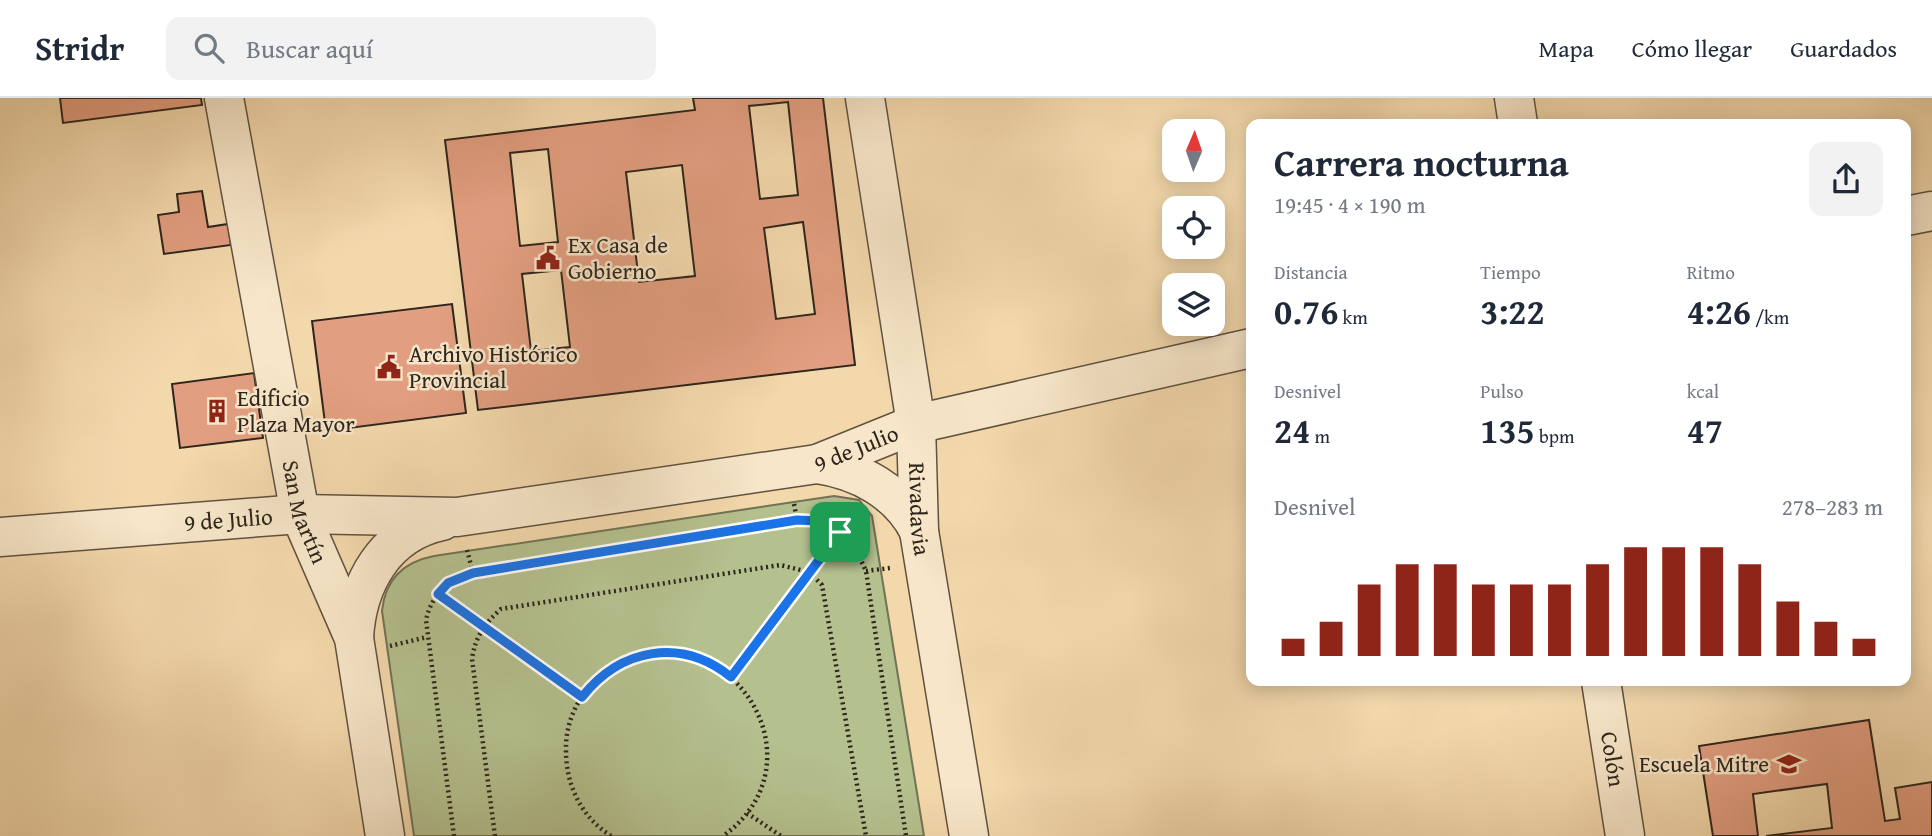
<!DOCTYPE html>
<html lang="es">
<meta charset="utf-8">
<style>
body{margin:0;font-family:"Gentium Book Plus",serif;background:#f2f2f3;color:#1f2937;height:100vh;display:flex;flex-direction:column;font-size:26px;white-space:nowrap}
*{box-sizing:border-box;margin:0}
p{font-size:23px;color:#747a83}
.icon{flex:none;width:38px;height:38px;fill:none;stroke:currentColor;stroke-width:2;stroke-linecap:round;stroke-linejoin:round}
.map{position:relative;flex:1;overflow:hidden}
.drawer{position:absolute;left:1246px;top:21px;width:665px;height:567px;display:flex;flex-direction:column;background:#fff;border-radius:14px;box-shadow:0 4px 18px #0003}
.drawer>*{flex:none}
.needle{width:46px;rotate:2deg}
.fabs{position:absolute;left:1162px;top:21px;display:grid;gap:14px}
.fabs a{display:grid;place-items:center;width:63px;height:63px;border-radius:14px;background:#fff;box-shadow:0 4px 18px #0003;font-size:35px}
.pin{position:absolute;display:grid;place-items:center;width:60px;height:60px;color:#fff;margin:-30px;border-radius:14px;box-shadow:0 4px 10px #0006}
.round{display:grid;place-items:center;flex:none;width:74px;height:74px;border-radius:14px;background:#f2f2f3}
.overview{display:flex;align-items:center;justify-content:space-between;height:119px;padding:0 28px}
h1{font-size:38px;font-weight:700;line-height:52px}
.metrics{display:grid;grid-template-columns:repeat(3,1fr);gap:10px;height:119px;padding:7px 28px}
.metrics div{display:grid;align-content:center}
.metrics b{font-size:35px;font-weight:700}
.metrics small{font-size:19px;font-weight:400}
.metrics p{font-size:19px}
.chart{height:196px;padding:14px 28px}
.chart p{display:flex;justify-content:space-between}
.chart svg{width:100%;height:126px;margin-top:7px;stroke:#8f2418;stroke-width:6}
header{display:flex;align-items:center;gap:42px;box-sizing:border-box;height:98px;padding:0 35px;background:#fff;border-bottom:2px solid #e0e1e3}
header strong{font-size:33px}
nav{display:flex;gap:38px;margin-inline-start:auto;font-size:24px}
.search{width:490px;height:63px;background:#f2f2f3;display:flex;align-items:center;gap:18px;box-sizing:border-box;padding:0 24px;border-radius:14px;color:#747a83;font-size:26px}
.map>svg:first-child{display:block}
.green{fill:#b4c08e;stroke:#717355;stroke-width:2}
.building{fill:#e29e80;stroke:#2e261c;stroke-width:2;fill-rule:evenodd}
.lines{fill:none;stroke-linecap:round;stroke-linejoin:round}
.minor-casing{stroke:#5f5240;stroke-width:41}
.path{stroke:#2e261c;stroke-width:4.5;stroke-dasharray:2 3.5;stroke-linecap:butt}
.minor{stroke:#f7e6c9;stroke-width:38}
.route-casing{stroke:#fff;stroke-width:14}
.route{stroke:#1a73e8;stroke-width:9}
.labels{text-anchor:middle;stroke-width:5;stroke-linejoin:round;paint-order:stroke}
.poi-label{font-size:23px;fill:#2e261c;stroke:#f7e6c9;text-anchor:start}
.street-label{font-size:23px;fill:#2e261c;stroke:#f7e6c9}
</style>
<header>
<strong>Stridr</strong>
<div class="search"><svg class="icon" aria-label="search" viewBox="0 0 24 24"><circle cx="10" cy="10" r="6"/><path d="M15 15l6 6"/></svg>Buscar aquí</div>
<nav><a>Mapa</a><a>Cómo llegar</a><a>Guardados</a></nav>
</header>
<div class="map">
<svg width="1932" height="738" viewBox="0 0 1932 738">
<rect width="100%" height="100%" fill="#f3d8ac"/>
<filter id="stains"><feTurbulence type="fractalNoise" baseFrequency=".00286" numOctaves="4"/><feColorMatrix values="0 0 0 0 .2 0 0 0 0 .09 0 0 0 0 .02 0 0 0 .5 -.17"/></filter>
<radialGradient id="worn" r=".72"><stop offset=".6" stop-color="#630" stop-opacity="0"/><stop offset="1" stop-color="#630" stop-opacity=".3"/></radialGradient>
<path class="green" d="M834,398L859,402L872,418L924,738H414L382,513C385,482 403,464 434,458Z"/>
<path class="building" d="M60,0H201L202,7L63,25Z
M693,0H823L855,267L478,312L445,42L695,12ZM788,4L798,97L760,101L749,8ZM548,51L558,144L520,148L510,55ZM682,67L695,178L639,184L626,74ZM803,124L815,216L776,221L764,130ZM561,172L570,249L531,253L522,176Z
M202,93L208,129L228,126L231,147L164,156L158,117L179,114L177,96Z
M452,206L466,315L326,333L312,223Z
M254,275L263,340L180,350L172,286Z
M1869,622L1885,723L1900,721L1895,690L1932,684V738H1766L1832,730L1827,686L1753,696L1758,738H1713L1699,648Z"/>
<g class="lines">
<g class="minor-casing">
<g id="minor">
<path id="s1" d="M224,0L300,416L354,540L385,738"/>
<path id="s2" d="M865,0L916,326L919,433L969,738"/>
<path d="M1514,0L1518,26"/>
<path d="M1906,118L1932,113"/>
<path d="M817,366C859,372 900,394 919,433"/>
<path id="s3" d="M0,439L300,416L457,419L817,366L916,326L1251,250"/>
<path d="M354,540C357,485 385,435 442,423"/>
<path id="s4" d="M1601,583L1625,738"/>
</g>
</g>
<path class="path" d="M794,406L797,422
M467,452L473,475
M866,473L890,470
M438,496L582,599
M390,548L427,539
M731,578L840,434
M747,715L781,738
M454,738L426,522C432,495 448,485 473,475L797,422C838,424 850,438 866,473L906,738
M495,738L472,561C475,539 485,525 501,511L780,467L809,474L822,487L866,738
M611,738C580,718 565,685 566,649C566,621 581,592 604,576C719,497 832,660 723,738"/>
<use href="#minor" class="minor"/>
</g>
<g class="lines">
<g class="route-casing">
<path id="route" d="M797,422L819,423L840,434L731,579C681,539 621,550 582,599L438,496L448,485L473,475Z"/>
</g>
<use href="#route" class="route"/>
</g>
<defs>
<g id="civic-bare" transform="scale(1.89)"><path d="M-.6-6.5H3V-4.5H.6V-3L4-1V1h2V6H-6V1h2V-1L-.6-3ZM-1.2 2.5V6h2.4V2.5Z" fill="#8f2418" stroke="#f7e6c9" stroke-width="2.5" paint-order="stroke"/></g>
<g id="building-bare" transform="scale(1.89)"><path d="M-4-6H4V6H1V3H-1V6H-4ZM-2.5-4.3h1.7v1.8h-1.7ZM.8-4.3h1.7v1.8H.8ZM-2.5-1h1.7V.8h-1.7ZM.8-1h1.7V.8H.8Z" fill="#8f2418" stroke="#f7e6c9" stroke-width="2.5" paint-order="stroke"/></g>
<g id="school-bare" transform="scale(1.89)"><path d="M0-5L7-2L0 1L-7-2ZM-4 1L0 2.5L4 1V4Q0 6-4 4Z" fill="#8f2418" stroke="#f7e6c9" stroke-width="2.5" paint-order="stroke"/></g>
</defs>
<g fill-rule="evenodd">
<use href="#civic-bare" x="548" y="160"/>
<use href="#civic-bare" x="389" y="269"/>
<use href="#building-bare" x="217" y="313"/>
<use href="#school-bare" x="1789" y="666"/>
</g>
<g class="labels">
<g class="poi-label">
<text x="568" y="155">Ex Casa de<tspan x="568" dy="26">Gobierno</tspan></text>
<text x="409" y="264">Archivo Histórico<tspan x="409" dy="26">Provincial</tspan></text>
<text x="237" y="308">Edificio<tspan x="237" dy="26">Plaza Mayor</tspan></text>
<text x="1769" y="674" text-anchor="end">Escuela Mitre</text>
</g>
<g class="street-label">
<text dy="8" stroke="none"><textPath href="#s3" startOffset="864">9 de Julio</textPath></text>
<text dy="8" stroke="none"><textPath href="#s2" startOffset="415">Rivadavia</textPath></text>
<text dy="8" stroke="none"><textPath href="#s1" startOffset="422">San Martín</textPath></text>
<text dy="8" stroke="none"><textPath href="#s3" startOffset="229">9 de Julio</textPath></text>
<text dy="8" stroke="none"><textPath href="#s4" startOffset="79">Colón</textPath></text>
</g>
</g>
<rect width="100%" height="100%" filter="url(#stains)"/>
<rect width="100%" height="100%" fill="url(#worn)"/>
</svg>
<div class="fabs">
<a><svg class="needle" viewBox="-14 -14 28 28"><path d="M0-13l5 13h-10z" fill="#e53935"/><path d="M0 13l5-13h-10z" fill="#747a83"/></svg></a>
<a><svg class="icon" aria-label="locate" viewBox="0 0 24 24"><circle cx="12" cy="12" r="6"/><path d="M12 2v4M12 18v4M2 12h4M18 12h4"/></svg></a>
<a><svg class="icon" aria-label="layers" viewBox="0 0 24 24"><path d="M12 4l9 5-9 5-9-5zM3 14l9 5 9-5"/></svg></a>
</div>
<div class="pin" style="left:840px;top:434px;background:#1e9e55"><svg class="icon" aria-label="arrive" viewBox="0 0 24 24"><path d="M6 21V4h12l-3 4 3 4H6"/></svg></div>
<section class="drawer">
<div class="overview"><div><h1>Carrera nocturna</h1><p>19:45 · 4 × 190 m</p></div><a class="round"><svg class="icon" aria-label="share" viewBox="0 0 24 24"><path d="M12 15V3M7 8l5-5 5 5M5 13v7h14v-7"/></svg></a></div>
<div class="metrics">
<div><p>Distancia</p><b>0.76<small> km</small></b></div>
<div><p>Tiempo</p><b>3:22</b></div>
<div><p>Ritmo</p><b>4:26<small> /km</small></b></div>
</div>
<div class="metrics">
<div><p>Desnivel</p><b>24<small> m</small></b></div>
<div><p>Pulso</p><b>135<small> bpm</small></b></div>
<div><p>kcal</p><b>47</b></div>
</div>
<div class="chart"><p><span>Desnivel</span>278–283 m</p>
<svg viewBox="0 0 160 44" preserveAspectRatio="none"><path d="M5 44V38M15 44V32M25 44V19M35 44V12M45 44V12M55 44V19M65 44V19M75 44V19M85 44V12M95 44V6M105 44V6M115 44V6M125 44V12M135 44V25M145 44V32M155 44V38"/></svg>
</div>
</section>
</div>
